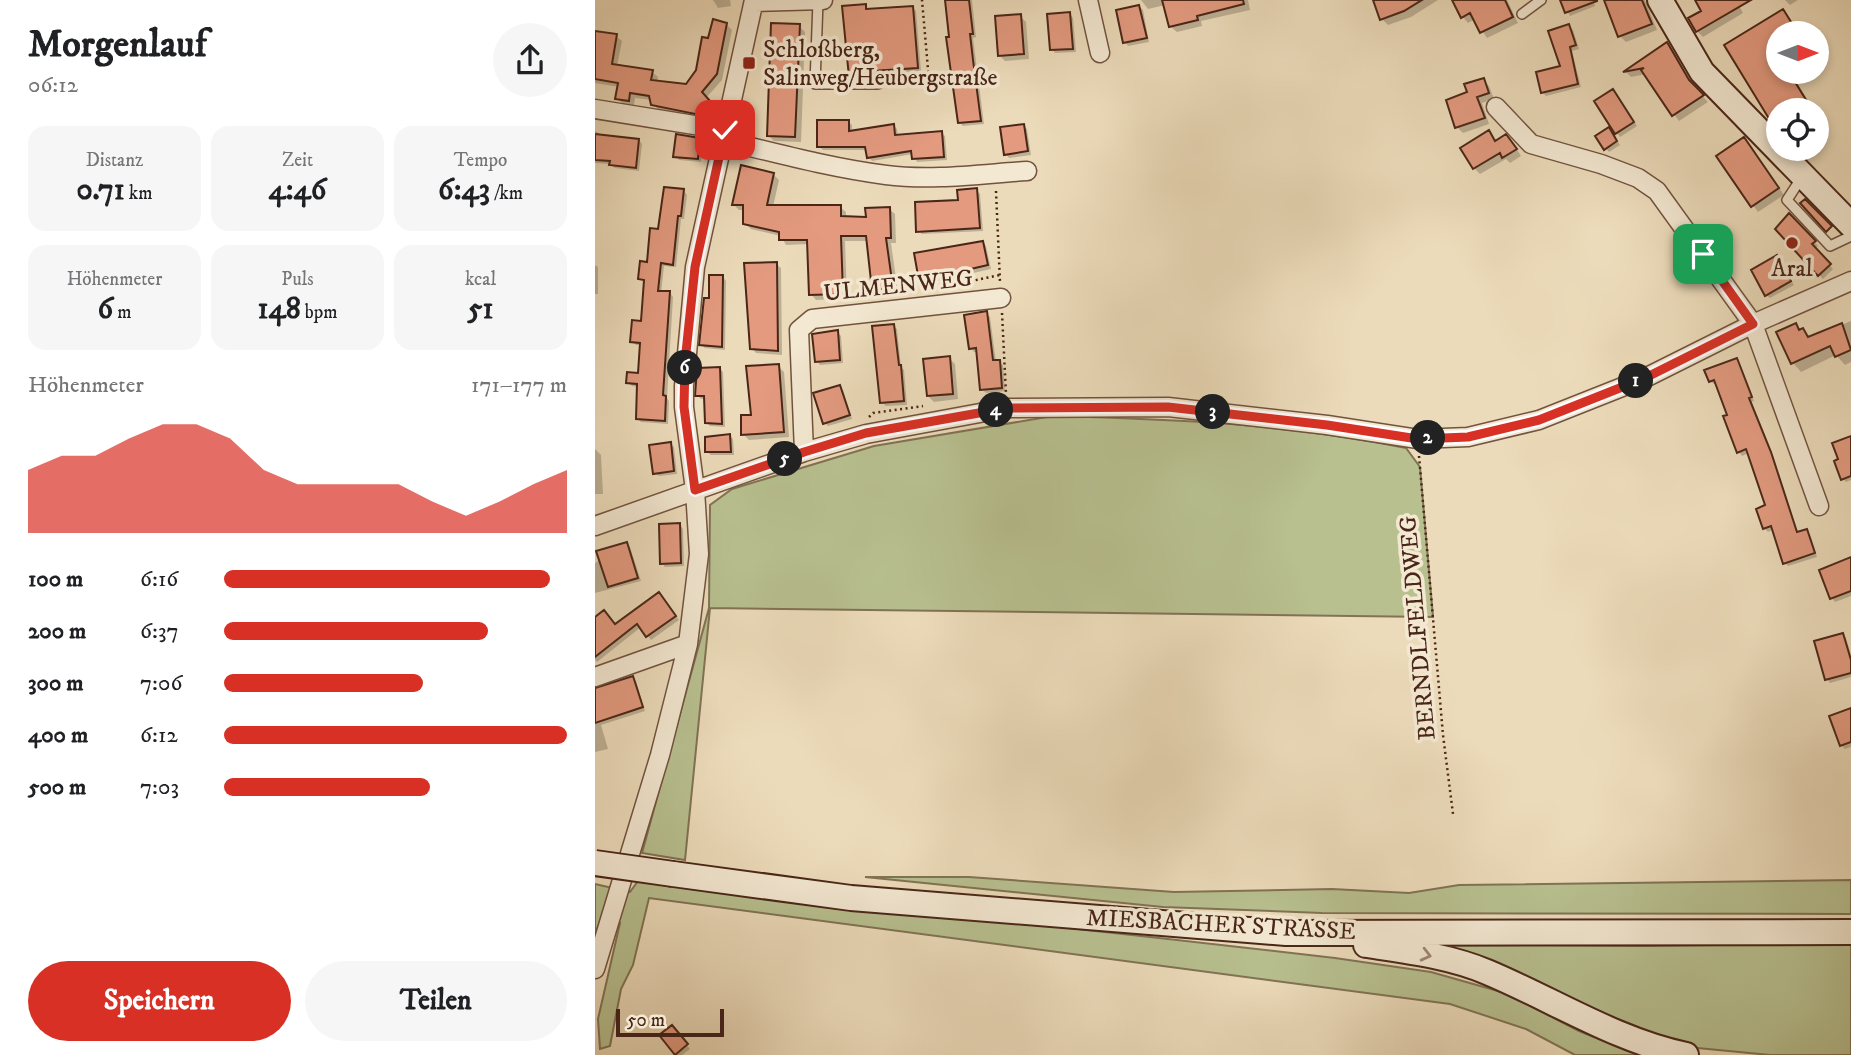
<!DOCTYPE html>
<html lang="de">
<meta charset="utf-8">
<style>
body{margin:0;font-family:"IM FELL DW Pica",serif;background:#f6f6f6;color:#202124;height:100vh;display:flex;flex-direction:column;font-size:26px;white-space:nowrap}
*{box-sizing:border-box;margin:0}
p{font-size:23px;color:#757577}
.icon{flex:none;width:38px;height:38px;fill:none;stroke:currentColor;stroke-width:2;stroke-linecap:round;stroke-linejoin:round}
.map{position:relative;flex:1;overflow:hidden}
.details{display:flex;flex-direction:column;background:#fff;width:595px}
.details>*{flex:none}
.needle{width:46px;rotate:90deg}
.buttons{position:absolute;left:1171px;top:21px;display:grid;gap:14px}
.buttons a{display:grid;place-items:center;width:63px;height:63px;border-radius:50%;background:#fff;box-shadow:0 4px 10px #0003;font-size:35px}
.scale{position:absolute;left:21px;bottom:18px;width:108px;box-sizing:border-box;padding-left:7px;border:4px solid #4a2618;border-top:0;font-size:19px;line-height:24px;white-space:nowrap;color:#4a2618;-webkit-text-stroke:5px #f3e8d2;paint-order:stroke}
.pin{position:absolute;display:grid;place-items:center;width:60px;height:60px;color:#fff;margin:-30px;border-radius:14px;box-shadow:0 4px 10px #0006}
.km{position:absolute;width:35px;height:35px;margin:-18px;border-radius:50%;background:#222;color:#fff;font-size:19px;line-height:35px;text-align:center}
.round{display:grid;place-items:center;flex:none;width:74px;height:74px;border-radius:37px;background:#f6f6f6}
.head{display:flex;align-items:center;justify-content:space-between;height:119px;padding:0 28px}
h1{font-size:38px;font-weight:700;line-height:52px}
.stats{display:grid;grid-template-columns:repeat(3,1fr);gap:10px;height:119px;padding:7px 28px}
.stats div{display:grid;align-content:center;border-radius:18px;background:#f6f6f6;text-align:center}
.stats b{font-size:30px;font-weight:700}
.stats small{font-size:19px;font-weight:400}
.stats p{font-size:19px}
.chart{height:196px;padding:14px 28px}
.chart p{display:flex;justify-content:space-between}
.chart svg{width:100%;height:126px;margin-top:7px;fill:#d93025;opacity:.7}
.button{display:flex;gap:14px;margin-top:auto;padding:14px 28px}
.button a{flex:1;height:80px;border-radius:42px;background:#d93025;color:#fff;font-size:28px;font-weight:700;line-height:80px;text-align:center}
.button a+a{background:#f6f6f6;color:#202124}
ul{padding:0 28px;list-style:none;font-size:23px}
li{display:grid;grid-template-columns:112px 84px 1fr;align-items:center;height:52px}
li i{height:18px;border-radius:9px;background:#d93025}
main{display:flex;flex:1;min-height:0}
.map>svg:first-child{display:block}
.green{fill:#b8c090;stroke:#817354;stroke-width:2}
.shadow{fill:#0003}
.building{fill:#e39a7f;stroke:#4a2618;stroke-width:2}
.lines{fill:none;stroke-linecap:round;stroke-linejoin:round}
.lane-casing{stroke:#725340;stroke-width:12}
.street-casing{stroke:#725340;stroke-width:21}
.secondary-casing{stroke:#4a2618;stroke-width:28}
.path{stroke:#4a2618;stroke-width:2.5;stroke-dasharray:2 3.5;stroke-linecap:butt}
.lane{stroke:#f3e8d2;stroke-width:9}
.street{stroke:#f3e8d2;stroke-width:18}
.secondary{stroke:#f3e8d2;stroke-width:24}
.secondary-bridge-casing{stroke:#4a2618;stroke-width:28;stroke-linecap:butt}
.secondary-bridge{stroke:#f3e8d2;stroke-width:24}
.oneway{stroke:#9e8775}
.route-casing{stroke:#fff;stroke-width:14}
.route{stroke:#d93025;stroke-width:9}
.poi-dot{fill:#8f2418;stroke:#f3e8d2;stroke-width:2.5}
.labels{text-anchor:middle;stroke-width:7;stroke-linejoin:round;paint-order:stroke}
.poi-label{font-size:24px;fill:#4a2618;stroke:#f3e8d2;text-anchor:start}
.street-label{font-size:24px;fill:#4a2618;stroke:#f3e8d2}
</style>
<main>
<section class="details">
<div class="head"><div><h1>Morgenlauf</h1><p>06:12</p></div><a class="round"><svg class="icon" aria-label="share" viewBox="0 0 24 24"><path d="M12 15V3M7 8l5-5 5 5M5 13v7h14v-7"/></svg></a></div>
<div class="stats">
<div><p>Distanz</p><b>0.71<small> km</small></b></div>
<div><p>Zeit</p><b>4:46</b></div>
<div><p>Tempo</p><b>6:43<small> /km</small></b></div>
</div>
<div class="stats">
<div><p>Höhenmeter</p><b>6<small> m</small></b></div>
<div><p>Puls</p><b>148<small> bpm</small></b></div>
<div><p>kcal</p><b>51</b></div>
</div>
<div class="chart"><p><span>Höhenmeter</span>171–177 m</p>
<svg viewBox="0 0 160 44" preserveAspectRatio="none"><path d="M0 44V22L10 17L20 17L30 11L40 6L50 6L60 11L70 22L80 27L90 27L100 27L110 27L120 33L130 38L140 33L150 27L160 22V44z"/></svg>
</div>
<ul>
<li><b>100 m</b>6:16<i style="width:95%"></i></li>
<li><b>200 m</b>6:37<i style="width:77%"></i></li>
<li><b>300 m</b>7:06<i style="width:58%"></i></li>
<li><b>400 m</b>6:12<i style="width:100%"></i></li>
<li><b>500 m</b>7:03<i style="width:60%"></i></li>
</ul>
<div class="button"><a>Speichern</a><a>Teilen</a></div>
</section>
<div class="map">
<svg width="1256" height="1055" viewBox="0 0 1256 1055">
<rect width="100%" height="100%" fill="#ecdbba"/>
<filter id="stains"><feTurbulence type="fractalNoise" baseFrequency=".00286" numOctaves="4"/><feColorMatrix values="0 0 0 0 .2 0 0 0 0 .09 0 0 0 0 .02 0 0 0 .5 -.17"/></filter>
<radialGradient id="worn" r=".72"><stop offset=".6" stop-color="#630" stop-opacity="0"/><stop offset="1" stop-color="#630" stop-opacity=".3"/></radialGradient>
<path class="green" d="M458,416C576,419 696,424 811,448L825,467L838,617L115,608L90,860L47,853L114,608L115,505L137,489L279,446Z
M270,877H374L579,892L737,889L814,893L864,885L1256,880V914L727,913L568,907Z
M43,881L564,938L740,958L836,972L910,993L984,1031L1043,1055H980L931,1029L855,1004L54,898L38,965L26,989L15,1046L5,1049L3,1019L25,923L6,919L0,934V884L35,892Z
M1256,943V1055H1175L1092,1047L930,981L836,946L848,944L1050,946Z"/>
<path class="shadow" d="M118,0H135L136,6L123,8Z
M352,0H377L381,37L378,38L389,124L368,126L364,122Z
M546,0H653L655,10L606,21L607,26L582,32L576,27L570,5L553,9Z
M780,0H843L816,17L793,25L787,19Z
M859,0H912L923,23L892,38L880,19L873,23L867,16Z
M967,0H998L1000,6L975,16Z
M1011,0H1050L1062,30L1031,42L1025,36Z
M1102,0H1141L1148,13L1108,37L1102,31L1109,11Z
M1190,0H1203L1195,5Z
M270,6L275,11L318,8L321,11L326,71L280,74V79L259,80L256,76Z
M544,6L548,10L554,42L533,46L530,42Z
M1188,11L1204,33H1183V72H1195L1218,108L1183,110V126L1132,46Z
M475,14L478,18L481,52L460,53L457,49Z
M425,16L431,22L434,59L410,61L404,55Z
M131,24L137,30L127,80L111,98L120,108L111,119L63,110L57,100L40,98L39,105L27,103L22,98L24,87L0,83V32L21,36L27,41L22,66L57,72L63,77L62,83L91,86L102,71L114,40Z
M204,26L210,32L206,142L179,141L173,135Z
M974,26L978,30L984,49L977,51L986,87L951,96L947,92L967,68Z
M1072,45L1078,50L1100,88L1113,102L1084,121L1051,74L1036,77L1031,72Z
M888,80L894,86L899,99L887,103L894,124L868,133L862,127Z
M1021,95L1042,126L1025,137L1001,102Z
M253,122L257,125V132L298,125L302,129L303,136L346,133L350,136L352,160L322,162L318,154L277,161L274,157L272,150H228L224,146Z
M428,125L432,129L436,155L414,158L411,154Z
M0,131L7,135L44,140L47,144L44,171L20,168L15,164L0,163Z
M894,133L902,142H917L926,156L915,163L911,159L885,174L879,168Z
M1017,133L1025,145L1014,152L1011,148Z
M105,139L108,143L106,162L84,160L80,156Z
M1149,139L1189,195L1163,212L1123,157Z
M178,174L184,180L178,207H245L251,212V218L272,219L294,209L300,214L301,243H296L303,293L284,295L278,290L273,241H250L252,298L221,300L216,294L214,244L191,245L186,236L156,229L150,223V210H144L139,205Z
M381,190L385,194L388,231L327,234L323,231Z
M89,191L92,195L89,219H86L81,267L69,266L66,293H75L78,297L72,398L74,401L73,424L46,422L42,418L44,387L37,386L33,382L45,375L47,345H41L37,341L48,323L51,282L45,278L53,264L65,231Z
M1194,215L1223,246L1220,249L1238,269L1228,279L1182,229Z
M388,242L391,246L396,269L329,284L326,281Z
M1182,257L1199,285L1175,298L1171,295Z
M181,264L186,268L187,355L161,353L157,348Z
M0,265L3,267V294H0Z
M128,277L131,281L130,350L110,348L106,345L115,300Z
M391,313L395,317L401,362L408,365L410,391L391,393L387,389L383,352H379L376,348Z
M1256,321V362L1250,365L1241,355L1206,372L1198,363L1200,325L1216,338Z
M298,326L302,329L306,367L309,370L312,405L291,406L287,403Z
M242,332L246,336L248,363L225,365L222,361Z
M354,358L360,364L363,399L339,402L333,396Z
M1142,360L1145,364L1159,401L1156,402L1179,458L1203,534L1211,531L1215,535L1222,557L1193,566L1190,563L1179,529L1173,532L1169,528L1172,506L1154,453L1147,456L1144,452L1134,416L1122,383L1119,384L1115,381Z
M183,366L189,372L194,437L154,440L148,434Z
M124,368L128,372L130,427L115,426L111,422V399H106L102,395Z
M245,387L248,390L257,419L233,426L230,423Z
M135,436L138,439L139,455H116L112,452Z
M1256,438V480L1251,482L1248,479L1246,460L1239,444Z
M75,444L79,447L82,474L64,476L60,473Z
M0,449L6,455L8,494H0Z
M85,525L88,529L89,566L70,567L67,563Z
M31,544L35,547L46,581L0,593V563Z
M1256,559V596L1240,602L1237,598L1226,571Z
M68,598L84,620L56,640L46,627L2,662L0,660V620L20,626Z
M1248,634L1251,638L1256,655V677L1235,683L1232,679Z
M37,678L41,681L50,711L6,725L13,749L0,752V698Z
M1256,711V747L1250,749L1246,745L1236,717Z
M80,1031L95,1049L87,1055H82L66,1036Z"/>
<path class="building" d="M350,0H374L378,34H375L378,60L386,121L363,123L351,37H354Z
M567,0H648L649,4L602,16L603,20L574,27Z
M778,0H827L809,11L785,20Z
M857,0H910L918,17L885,33L875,13L866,18Z
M965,0H1002V1L970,13Z
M1009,0H1047L1057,24L1023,37Z
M1100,0H1156L1101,32L1093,18L1106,11Z
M271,4V9L318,6L323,68L277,71L278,76L254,77L247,6Z
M544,5L552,38L528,43L521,10Z
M1188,9L1203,33H1183V43L1178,46L1183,54V72H1194L1211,100L1194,110H1183V129L1176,122L1129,45Z
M475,12L478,49L455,50L452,14Z
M426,14L429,54L403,56L400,16Z
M118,19L132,23L122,74L107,92L116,102L105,115L56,105L54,96L35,93L34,101L20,99L23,83L0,79V31L22,34L17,64L58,70L56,80L91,84L101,70L107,37L113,38Z
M176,23L205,24L200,137L172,136Z
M974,24L981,45L975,47L983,84L946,93L941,72L965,66L953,31Z
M1072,42L1094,80L1109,95L1077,116L1046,70L1049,68L1028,72Z
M889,78L894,93L882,97L890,118L860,128L851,100L872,92L869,84Z
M1018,89L1039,122L1020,134L999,101Z
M222,120H254V131L299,124L300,135L347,131L349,157L317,159L316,151L272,158L270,147H222Z
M429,124L433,151L409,155L405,127Z
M1014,127L1022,141L1009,150L1000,136Z
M894,130L900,141L911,134L922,149L907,158L905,153L878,169L865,148Z
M0,134L44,139L41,168L14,165L15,161L0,160Z
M81,134L105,138L103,159L78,157Z
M1149,137L1184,188L1156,207L1121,156Z
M146,165L179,173L172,205H246V216L271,217L270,208L295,207L296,238H291L298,288L277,290L271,236H246L248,294L214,295L212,240H184V232L148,224V205H137Z
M69,187L89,189L86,216H83L78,265L66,263L63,291H75L68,395L71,396L70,421L41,419L42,384L31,383L32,372L43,373L45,343L35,342L37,320L46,321L49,280L43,279L45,261L52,262L55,228L63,229Z
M382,188L385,228L321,232L320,202L363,200L362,190Z
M1210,199L1237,226L1231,232L1205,203Z
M1194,213L1221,241L1217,244L1236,264L1223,276L1180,229Z
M388,241L393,265L324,281L319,253Z
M1182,255L1196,281L1170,296L1156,270Z
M182,262L183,351L155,349L149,263Z
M114,275H128L127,347L104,345L109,298H114Z
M392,311L398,360H405L407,388L385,390L381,348L374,349L369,315Z
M1201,323L1204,330L1208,328L1213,337L1247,323L1256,350L1240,357L1235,346L1196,364L1181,332Z
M299,324L304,365H306L309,401L285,403L277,326Z
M243,330L245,360L220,362L217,334Z
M355,356L358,394L332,396L328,359Z
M1142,358L1157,397L1154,398L1176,452L1202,532L1212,529L1220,553L1188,564L1176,526L1168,529L1161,509L1170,505L1151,449L1142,453L1128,416L1132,415L1119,380L1114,382L1109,370Z
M184,364L189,432L146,435V415H156L151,366Z
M125,367L127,424L110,423L109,396H100L102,368Z
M245,385L255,415L228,424L218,393Z
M135,434L136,452H110V437Z
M1256,436V476L1246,480L1239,461L1243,459L1237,443Z
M76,442L79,471L58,474L54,445Z
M85,523L86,563L65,564L64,524Z
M32,542L43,578L13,587L1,551Z
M1256,557V591L1235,599L1224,570Z
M64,592L81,616L51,637L42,624L0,657V617L9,610L20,624Z
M1248,633L1256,660V673L1230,680L1219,641Z
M38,676L48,707L0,723V688Z
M1256,708V742L1245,746L1234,716Z
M77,1025L93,1044L80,1055L64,1035Z"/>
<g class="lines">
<g class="lane-casing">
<path id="lane" d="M223,1L220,84H283
M927,14L946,0
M1207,177L1192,200L1235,246L1256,236"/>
</g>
<g class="street-casing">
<path id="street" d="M493,0L505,53
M159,2L228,0
M901,107L936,144L1006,164L1043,178L1062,191L1158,324L1224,506
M0,109L130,130
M127,140C181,153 236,168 291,175C337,181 386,174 432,171
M209,452L204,330L217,319L406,298
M0,526L209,452L271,434L412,408L573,407L732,425L823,439L873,437L944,420L1050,378L1158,324L1256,281
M0,677L93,644
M0,969L65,755L93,644L104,554L100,490L89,407V386L100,267L159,0"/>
</g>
<g class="secondary-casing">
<path id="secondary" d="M1065,0L1107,72L1256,225
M78,874L256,898L691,933L1256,932
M771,945C811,951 854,956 892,972C959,1000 1020,1040 1091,1055"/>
</g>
<path class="path" d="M293,83L334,81L327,0
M401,191L405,282
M343,288L405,275
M407,313L411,394
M274,417L278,413L328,406
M824,456L848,735L858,814"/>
<use href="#lane" class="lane"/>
<use href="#street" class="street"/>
<use href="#secondary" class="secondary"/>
<g class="secondary-bridge-casing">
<path id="secondary-bridge" d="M0,863L78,874"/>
</g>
<use href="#secondary-bridge" class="secondary-bridge"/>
</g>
<defs><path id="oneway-chevron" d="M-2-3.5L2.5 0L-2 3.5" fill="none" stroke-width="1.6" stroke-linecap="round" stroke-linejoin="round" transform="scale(1.75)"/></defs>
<use class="oneway" href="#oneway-chevron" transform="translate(831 955) rotate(14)"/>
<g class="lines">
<g class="route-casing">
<path id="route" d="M130,130L100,267L90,362L89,407L100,490L209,452L271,433L412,408L573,407L732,425L823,439L873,437L944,420L1050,378L1158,324L1108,254"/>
</g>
<use href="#route" class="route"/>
</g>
<g class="poi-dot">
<rect x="147" y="56" width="14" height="14" rx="3.5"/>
<circle cx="1197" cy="243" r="7"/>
</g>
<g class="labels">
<g class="poi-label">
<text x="168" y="57">Schloßberg,<tspan x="168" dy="28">Salinweg/Heubergstraße</tspan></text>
<text x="1197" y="276" text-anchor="middle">Aral</text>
</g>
<g class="street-label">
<text transform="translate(303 285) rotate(-6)" y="8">ULMENWEG</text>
<text transform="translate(822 628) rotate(-95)" y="8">BERNDLFELDWEG</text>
<text transform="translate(626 924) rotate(3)" y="8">MIESBACHER STRASSE</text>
</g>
</g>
<rect width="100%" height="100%" filter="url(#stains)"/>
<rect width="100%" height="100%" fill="url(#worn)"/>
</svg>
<div class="buttons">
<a><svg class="needle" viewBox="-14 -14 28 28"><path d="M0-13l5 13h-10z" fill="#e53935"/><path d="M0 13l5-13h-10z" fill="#757577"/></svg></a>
<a><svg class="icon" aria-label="locate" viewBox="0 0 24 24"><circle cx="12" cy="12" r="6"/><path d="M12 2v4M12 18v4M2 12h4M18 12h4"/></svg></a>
</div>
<div class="scale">50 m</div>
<div class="pin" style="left:1108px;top:254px;background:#1e9e55"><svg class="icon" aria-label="arrive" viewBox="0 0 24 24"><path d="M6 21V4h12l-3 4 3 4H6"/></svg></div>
<div class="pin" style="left:130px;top:130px;background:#d93025"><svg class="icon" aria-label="check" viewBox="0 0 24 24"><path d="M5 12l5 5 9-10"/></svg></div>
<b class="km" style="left:1041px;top:381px">1</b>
<b class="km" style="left:833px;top:438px">2</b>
<b class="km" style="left:618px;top:412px">3</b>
<b class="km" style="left:401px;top:410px">4</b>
<b class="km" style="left:190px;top:459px">5</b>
<b class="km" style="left:90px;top:368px">6</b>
</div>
</main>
